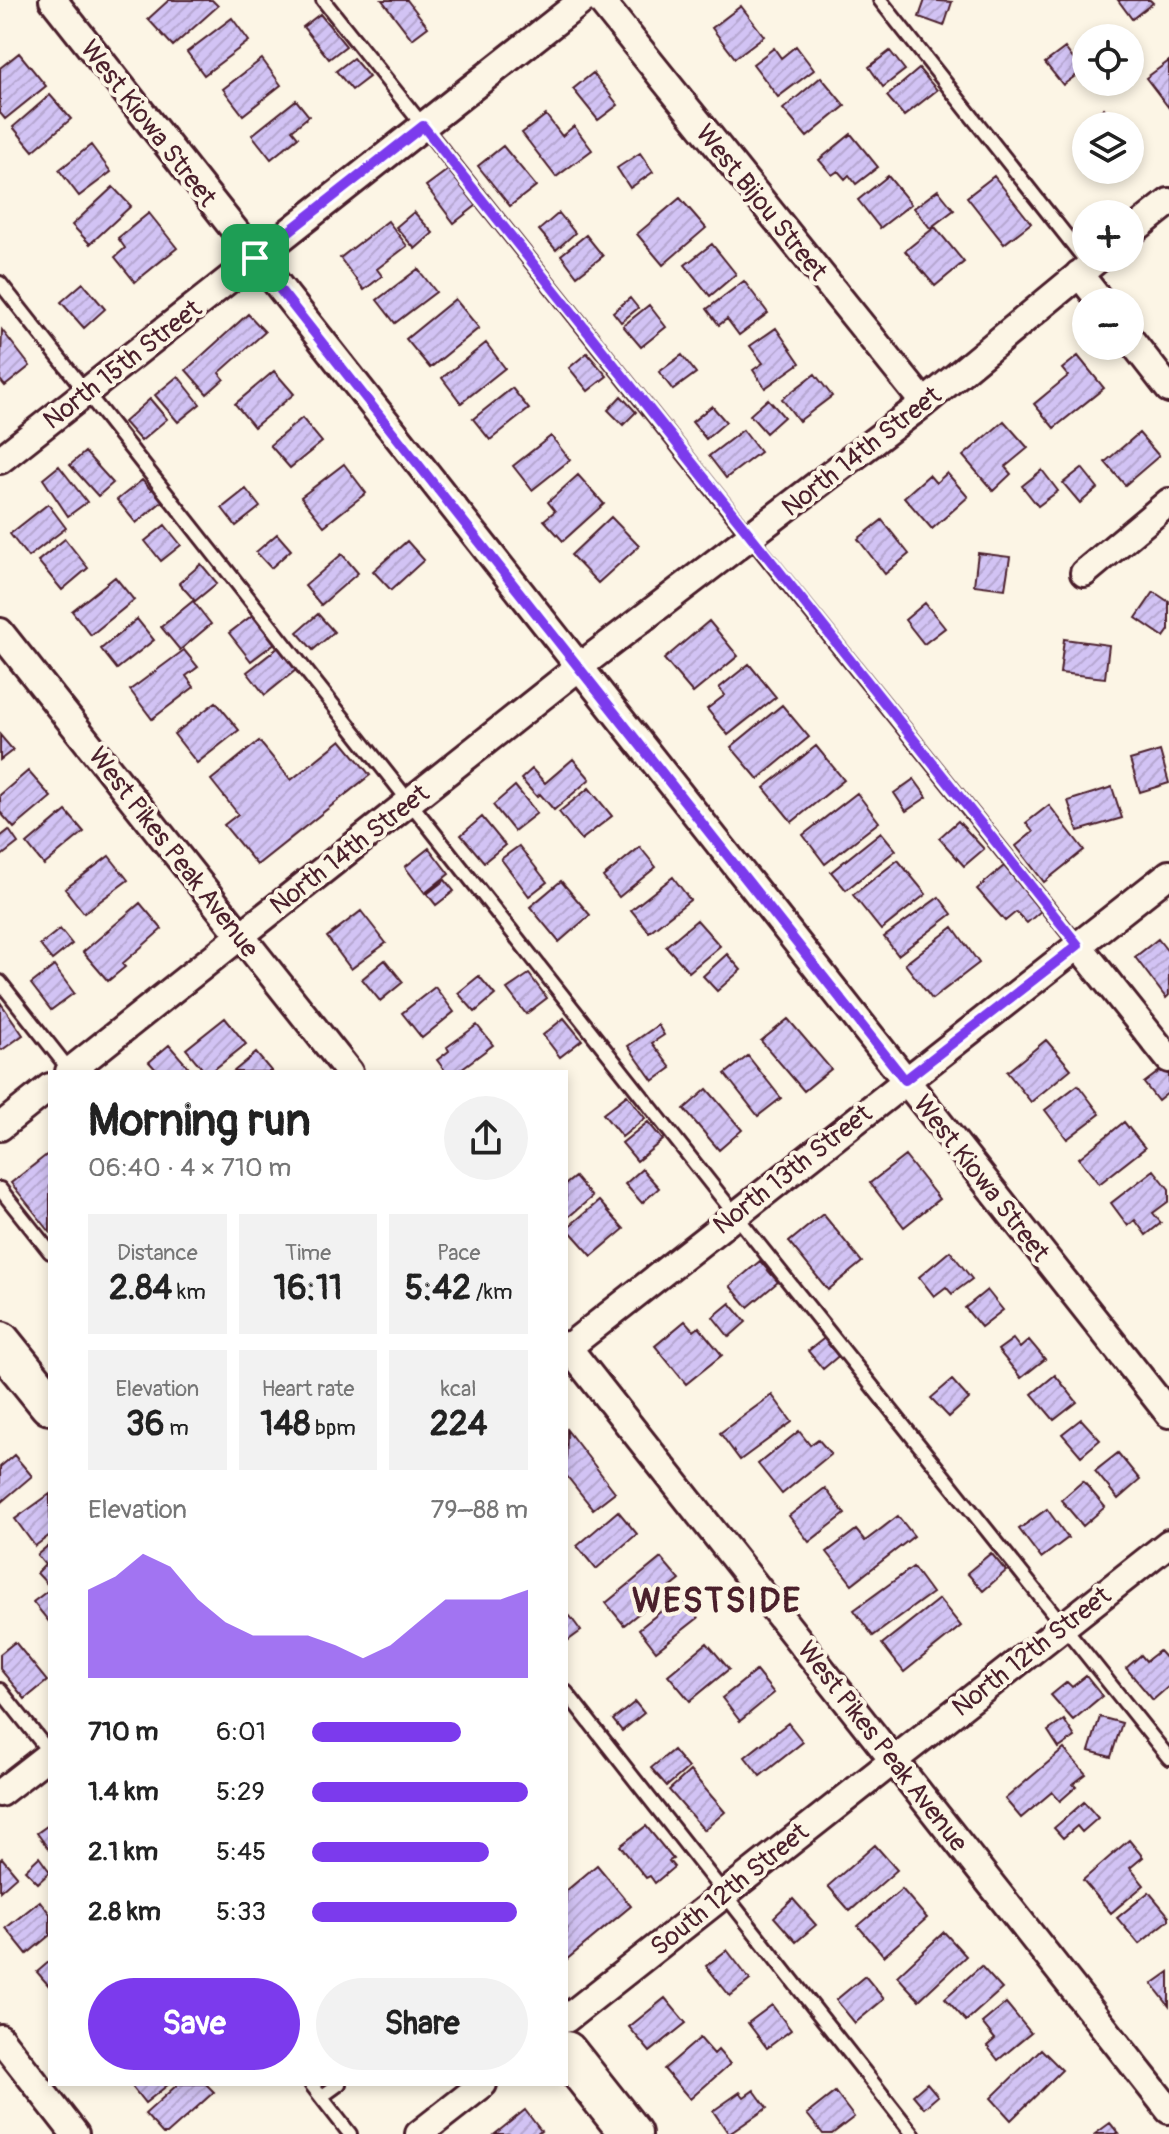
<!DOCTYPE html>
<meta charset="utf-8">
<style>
body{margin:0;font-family:Pangolin,sans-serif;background:#f2f2f2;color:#222;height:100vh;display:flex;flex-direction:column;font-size:30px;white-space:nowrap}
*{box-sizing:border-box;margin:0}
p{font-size:26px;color:#767676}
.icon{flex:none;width:44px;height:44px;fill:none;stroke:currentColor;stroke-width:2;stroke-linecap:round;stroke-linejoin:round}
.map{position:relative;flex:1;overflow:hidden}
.side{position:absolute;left:48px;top:1070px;width:520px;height:1016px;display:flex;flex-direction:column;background:#fff;border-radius:0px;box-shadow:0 4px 12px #0003}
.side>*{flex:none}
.fabs{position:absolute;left:1072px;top:24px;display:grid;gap:16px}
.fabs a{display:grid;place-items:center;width:72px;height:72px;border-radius:50%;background:#fff;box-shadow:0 4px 12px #0003;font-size:40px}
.pin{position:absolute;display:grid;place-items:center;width:68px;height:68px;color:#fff;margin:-34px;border-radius:16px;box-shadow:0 4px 12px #0006}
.round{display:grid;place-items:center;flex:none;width:84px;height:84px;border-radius:42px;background:#f2f2f2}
.summary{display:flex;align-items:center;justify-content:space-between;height:136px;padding:0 40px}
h1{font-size:44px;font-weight:700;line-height:60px}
.metrics{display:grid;grid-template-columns:repeat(3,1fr);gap:12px;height:136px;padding:8px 40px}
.metrics div{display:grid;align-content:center;border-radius:0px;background:#f2f2f2;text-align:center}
.metrics b{font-size:34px;font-weight:700}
.metrics small{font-size:22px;font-weight:400}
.metrics p{font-size:22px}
.chart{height:224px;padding:16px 40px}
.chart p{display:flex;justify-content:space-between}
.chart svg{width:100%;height:144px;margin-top:8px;fill:#7c3aed;opacity:.7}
.primary-button{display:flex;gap:16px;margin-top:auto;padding:16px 40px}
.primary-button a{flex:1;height:92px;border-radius:48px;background:#7c3aed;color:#fff;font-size:32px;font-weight:700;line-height:92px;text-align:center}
.primary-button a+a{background:#f2f2f2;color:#222}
ul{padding:0 40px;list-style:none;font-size:26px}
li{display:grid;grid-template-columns:128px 96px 1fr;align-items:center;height:60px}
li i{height:20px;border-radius:10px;background:#7c3aed}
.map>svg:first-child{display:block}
.building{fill:url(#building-hatch);stroke:#4a1f2b;stroke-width:2}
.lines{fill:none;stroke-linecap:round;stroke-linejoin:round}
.service-casing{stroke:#4a1f2b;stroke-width:18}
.minor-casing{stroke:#4a1f2b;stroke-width:32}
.primary-casing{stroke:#4a1f2b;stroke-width:46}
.service{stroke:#fcf5e5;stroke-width:12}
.minor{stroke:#fcf5e5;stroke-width:26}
.primary{stroke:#fcf5e5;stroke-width:40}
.route-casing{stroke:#fff;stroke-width:16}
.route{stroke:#7c3aed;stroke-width:10}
.labels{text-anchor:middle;stroke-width:8;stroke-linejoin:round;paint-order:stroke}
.street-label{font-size:26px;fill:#4a1f2b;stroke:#fcf5e5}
.district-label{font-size:34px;font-weight:bold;letter-spacing:2px;fill:#4a1f2b;stroke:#fcf5e5}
</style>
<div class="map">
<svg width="1169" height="2134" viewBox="0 0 1169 2134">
<defs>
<pattern id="building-hatch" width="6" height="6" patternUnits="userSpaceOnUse" patternTransform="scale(2)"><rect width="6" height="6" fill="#d2c3f4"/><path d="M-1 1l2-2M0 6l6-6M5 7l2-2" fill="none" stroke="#b6a7d1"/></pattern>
</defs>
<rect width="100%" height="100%" fill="#fcf5e5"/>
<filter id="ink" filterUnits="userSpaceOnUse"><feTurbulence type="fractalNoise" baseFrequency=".0125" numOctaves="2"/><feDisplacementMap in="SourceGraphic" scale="16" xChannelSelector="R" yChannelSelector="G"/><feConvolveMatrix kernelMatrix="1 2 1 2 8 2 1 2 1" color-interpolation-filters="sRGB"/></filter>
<g filter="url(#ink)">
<path class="building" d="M169,0H212L218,6L173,46L148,19Z
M382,0H407L428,27L412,39Z
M925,0L952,2L944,26L919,17Z
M1118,0H1150L1153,3L1132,19Z
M741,6L764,36L735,58L712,28Z
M320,14L346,46L329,59L303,27Z
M232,18L249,41L204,75L187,52Z
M796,46L814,70L778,97L753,64L774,48L781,58Z
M1065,48L1082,71L1063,85L1045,63Z
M890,51L905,70L883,87L869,67Z
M19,53L46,86L5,119L0,113V68Z
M353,58L369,77L352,90L336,71Z
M262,59L281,85L243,115L223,89Z
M1169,61V108L1146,78Z
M919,69L937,90L904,116L887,96Z
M593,73L618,105L598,120L573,89Z
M821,77L845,106L807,137L783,109Z
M50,95L71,119L33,151L13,127Z
M296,100L309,116L292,130L298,137L271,159L252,135Z
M1104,108L1118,126H1086L1085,124Z
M546,115L562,136L574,126L592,150L556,177L522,133Z
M851,134L878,167L856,184L849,175L845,179L838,171L832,175L819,160Z
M91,145L111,172L79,196L59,170Z
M503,146L536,186L510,206L478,166Z
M640,153L653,172L630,188L617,168Z
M449,169L477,205L454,223L426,186Z
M888,176L911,204L880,228L858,200Z
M994,176L1031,223L1004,244L967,197Z
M113,187L131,206L90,244L72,225Z
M938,190L954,210L930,228L914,208Z
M680,198L706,228L663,265L637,234Z
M414,212L433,233L415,249L396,227Z
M149,213L177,248L135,282L115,257L125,248L118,238Z
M559,213L575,233L556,250L539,230Z
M388,221L407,246L377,269L382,276L364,290L340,258Z
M935,227L964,262L935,286L905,251Z
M586,235L603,256L577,276L561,255Z
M712,244L736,274L710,296L685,265Z
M418,269L436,292L395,323L377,300Z
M744,281L768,313L739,335L727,319L719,325L707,309Z
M83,283L105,309L84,328L61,302Z
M630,298L638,308L621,322L613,312Z
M455,299L479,328L430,368L406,339Z
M649,305L666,327L641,347L623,326Z
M248,314L265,332L219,373L224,379L207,394L186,370Z
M776,328L800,363L765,388L753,370L763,363L750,346Z
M2,330L30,366L5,386L0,380Z
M486,343L505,368L461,403L442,378Z
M587,353L607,376L588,391L569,368Z
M682,355L696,373L673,390L659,372Z
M1078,356L1104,388L1054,428L1034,404L1068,376L1062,369Z
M274,371L294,394L254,427L235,404Z
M815,374L832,396L799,421L782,399Z
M178,376L200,404L178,422L155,395Z
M512,388L529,409L490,440L473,419Z
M621,396L636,412L623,425L608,410Z
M150,399L167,419L141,441L124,422Z
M768,399L784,417L766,433L750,415Z
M712,406L726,422L706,439L692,422Z
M302,418L322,442L290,468L270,445Z
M1004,421L1028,448L1005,467L1011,474L993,491L963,456Z
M743,430L760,452L726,478L709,456Z
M1139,433L1159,456L1125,485L1105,462Z
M551,436L570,460L532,490L513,466Z
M85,452L113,483L98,496L70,465Z
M344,464L366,493L324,526L301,497Z
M59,466L87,502L68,516L43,479Z
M1082,468L1098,488L1080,503L1063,483Z
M1042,470L1058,491L1038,506L1022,486Z
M947,473L968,497L932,529L904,497L929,475L936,483Z
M578,475L604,504L563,541L544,520L555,511L548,502Z
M142,480L151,490L156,487L165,499L136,523L117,500Z
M246,489L260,507L236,526L222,508Z
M48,504L66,528L28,557L10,534Z
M611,517L639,546L598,583L571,555Z
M882,520L909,554L885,574L858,539Z
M165,525L181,545L161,561L145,541Z
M277,534L291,550L271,568L256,552Z
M65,539L88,568L62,590L38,561Z
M407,541L424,560L391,590L373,571Z
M978,553L1010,557L1005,589L974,585Z
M342,554L358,573L321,605L305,586Z
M201,564L217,583L195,601L179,583Z
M115,577L134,600L91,635L72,611Z
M1154,592L1169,602V630L1164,637L1136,618Z
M193,601L211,624L180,650L161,627Z
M925,603L945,628L924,644L905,620Z
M254,614L276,642L251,661L229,633Z
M318,614L334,632L313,650L297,632Z
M137,619L154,640L117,669L101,649Z
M709,621L738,656L693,693L664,659Z
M1064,639L1109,645L1105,678L1060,673Z
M279,647L297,669L265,695L247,672Z
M184,650L198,667L186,676L194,687L152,719L130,690Z
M749,664L776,697L728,735L707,709L725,695L719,688Z
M216,702L239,730L197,763L174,734Z
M782,705L809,737L758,779L731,747Z
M0,735L13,750L0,760Z
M341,740L370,775L257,865L224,825L238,814L211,780L259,741L291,780Z
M816,746L844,780L792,822L764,788Z
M1160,751L1169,783L1140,792L1130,760Z
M573,759L590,779L554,810L540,794L537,797L521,779L532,769L545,783Z
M28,771L51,797L14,828L0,812V795Z
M914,779L927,797L906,811L894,793Z
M515,786L537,813L514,831L493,805Z
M1112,787L1122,818L1078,831L1068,801Z
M589,788L612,816L581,840L559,812Z
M857,793L879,822L825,864L803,835Z
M1049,805L1084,850L1044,882L1016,846L1033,832L1026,823Z
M66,811L84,832L44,865L27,844Z
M482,817L505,845L484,862L461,835Z
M958,821L984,849L964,866L939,838Z
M9,830L18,843L0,857V837Z
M881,832L896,850L846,890L831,872Z
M519,846L547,882L529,896L501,859Z
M640,847L656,867L619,897L603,877Z
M429,848L449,874L425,893L405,867Z
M109,856L128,880L84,913L65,889Z
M898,860L926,894L881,930L853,895Z
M1004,866L1042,910L1027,923L1016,912L1005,921L977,889Z
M673,877L690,900L649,932L631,910Z
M445,880L454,891L436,905L427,894Z
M561,881L590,915L559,942L530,907Z
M939,897L952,914L898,955L884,937Z
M140,903L162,929L122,964L125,967L108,981L83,952Z
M361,911L386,943L351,969L327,937Z
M697,920L720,946L689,972L666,946Z
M953,927L979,963L932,999L905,964Z
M60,929L72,944L52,960L40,945Z
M1158,939L1169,953V995L1166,998L1135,957Z
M727,954L741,970L717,991L703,976Z
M385,960L403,982L380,1001L362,979Z
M54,966L74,993L51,1010L31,984Z
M529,974L547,998L526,1014L507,989Z
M479,976L495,995L475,1012L458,993Z
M435,987L454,1012L422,1038L402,1013Z
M0,1002L23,1035L2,1050L0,1048Z
M225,1018L246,1044L211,1072H205L186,1049Z
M564,1018L582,1040L560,1057L543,1035Z
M788,1019L831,1069L804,1091L761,1041Z
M477,1025L493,1045L457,1072H446L437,1060L449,1051L447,1047Z
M658,1025L664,1035L652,1043L671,1068L653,1081L628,1046Z
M1046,1040L1071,1069L1031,1102L1007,1072Z
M169,1045L189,1068L184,1072H158L149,1062Z
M256,1053L272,1072H233Z
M748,1056L781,1098L758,1116L725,1074Z
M1165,1067L1169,1072V1092L1158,1101L1144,1083Z
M1078,1085L1100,1114L1067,1139L1045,1110Z
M707,1089L742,1130L719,1150L684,1109Z
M627,1095L645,1118L622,1137L603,1114Z
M648,1122L663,1140L637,1161L622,1143Z
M1124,1122L1145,1148L1099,1184L1079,1158Z
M49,1153L50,1154V1232L11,1183Z
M905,1156L939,1199L904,1227L870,1183Z
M642,1169L659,1188L642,1203L625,1184Z
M1154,1170L1169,1189V1201L1153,1213L1161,1223L1146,1235L1135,1220L1128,1226L1111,1203Z
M575,1177L592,1197L566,1219V1184Z
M599,1201L624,1229L592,1256L567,1228Z
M823,1214L862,1262L828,1290L789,1242Z
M950,1251L972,1279L952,1294L946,1287L934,1296L919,1277Z
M760,1261L778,1282L748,1307L730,1286Z
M987,1290L1003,1310L981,1327L965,1308Z
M730,1303L746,1322L729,1337L713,1317Z
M685,1321L694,1331L699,1327L722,1355L686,1384L655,1346Z
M827,1336L842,1353L823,1369L808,1351Z
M1013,1339L1020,1348L1029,1340L1045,1359L1021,1378L998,1350Z
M1055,1375L1077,1402L1054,1420L1032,1394Z
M952,1380L969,1399L949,1417L931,1398Z
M772,1395L792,1422L740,1460L720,1433Z
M1081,1419L1100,1440L1081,1456L1062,1434Z
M567,1430L615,1492L593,1509L566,1475Z
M799,1431L810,1445L818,1439L831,1454L782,1494L758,1464Z
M1118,1453L1140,1480L1118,1499L1095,1471Z
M14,1455L32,1476L0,1503V1467Z
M1083,1481L1105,1507L1083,1526L1061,1500Z
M825,1488L845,1514L809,1542L789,1516Z
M50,1494V1535L35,1546L15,1519Z
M1047,1509L1068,1538L1041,1558L1019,1529Z
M618,1511L637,1534L596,1569L577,1546Z
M898,1516L914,1536L852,1584L827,1552L856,1530L865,1541Z
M50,1544V1585L49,1586L37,1573L45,1565L37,1555Z
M991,1553L1006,1571L983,1591L967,1573Z
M661,1558L680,1580L624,1625L606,1603Z
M913,1567L932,1593L873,1636L854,1610Z
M50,1589V1623L33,1602Z
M680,1596L698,1618L656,1651L639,1629Z
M939,1599L961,1626L904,1672L882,1644Z
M570,1616L581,1631L566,1642V1619Z
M15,1642L47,1681L25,1699L0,1669V1654Z
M707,1643L729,1669L690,1701L668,1675Z
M1159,1651L1169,1662V1686L1153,1700L1126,1668L1141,1655L1146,1661Z
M756,1671L774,1693L740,1721L722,1698Z
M1086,1676L1102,1696L1073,1720L1051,1695L1067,1682L1072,1687Z
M635,1702L644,1713L622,1731L613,1720Z
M1100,1717L1122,1723L1111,1757L1089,1751Z
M1064,1720L1075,1737L1059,1748L1048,1731Z
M788,1723L803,1742L760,1776L745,1757Z
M1064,1749L1086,1774L1073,1784L1076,1787L1060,1801L1052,1792L1021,1818L1005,1799Z
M673,1750L688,1768L667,1786L651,1768Z
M690,1771L725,1812L704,1830L669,1790Z
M1084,1802L1098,1818L1082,1832L1077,1826L1063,1838L1054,1828Z
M50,1824V1851L37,1833Z
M646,1826L673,1859L669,1861L674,1867L655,1883L650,1876L646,1878L620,1846Z
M1129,1840L1143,1857L1130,1868L1144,1885L1111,1913L1083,1880Z
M875,1845L897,1870L850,1911L828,1886Z
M39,1857L50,1872L38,1883L25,1870Z
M2,1858L17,1876L0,1891V1860Z
M597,1865L631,1906L566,1960V1891Z
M902,1889L927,1918L884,1956L858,1926Z
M1149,1892L1169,1916V1920L1139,1944L1117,1918Z
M793,1899L816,1925L796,1942L774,1917Z
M40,1901L50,1914V1935L27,1954L6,1928Z
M944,1932L966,1956L919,2000L897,1976Z
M727,1950L750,1980L730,1996L706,1966Z
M50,1961V1987L37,1972Z
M981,1966L1002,1989L966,2021L945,1998Z
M1169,1972V2006L1152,1984Z
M865,1976L884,1999L855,2023L836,2000Z
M665,1998L686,2023L650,2052L629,2027Z
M1006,2003L1031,2033L998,2060L987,2046L995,2039L982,2023Z
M772,2005L791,2030L767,2048L748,2023Z
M700,2038L714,2054L718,2050L730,2064L690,2099L664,2069Z
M1041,2049L1062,2070L1011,2120L991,2098Z
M927,2083L938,2096L924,2108L913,2095Z
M130,2084H169L145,2103Z
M178,2084H206L214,2092L167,2134H163L145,2114Z
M754,2090L767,2108L729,2134L713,2111L740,2092L744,2097Z
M835,2092L854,2117L832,2134H823L807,2114Z
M525,2110L541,2131L537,2134H495Z
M1110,2123L1119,2134H1095Z"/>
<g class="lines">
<g class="service-casing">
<path id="service" d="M323,0L763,553L1078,945
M880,0L1090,266
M0,283L760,1246L1169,1758
M0,982L71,1072
M0,1189L50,1252
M0,1690L50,1753
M566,1692L913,2134
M311,2084L350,2134
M321,2097L339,2084"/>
</g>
<g class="minor-casing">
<path id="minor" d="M53,0L1169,1414
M600,0L924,403
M1130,233L1169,202
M1079,274L1101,302
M1130,339L1169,389
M0,460L583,0
M1084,573L1169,502
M0,632L349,1072
M1078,945L1169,1059
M69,1072L579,667L924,403L1099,258
M0,1127L50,1087
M566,1345L1169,2110
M566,1349L1169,874
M0,1793L50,1754
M566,2019L1169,1543
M0,2038L75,2134
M419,2134L483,2084"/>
</g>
<g class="primary-casing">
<path id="primary" d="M0,1342L50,1404
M566,2052L631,2134"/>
</g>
<use href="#service" class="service"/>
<use href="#minor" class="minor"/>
<use href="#primary" class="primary"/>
</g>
</g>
<g class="lines" filter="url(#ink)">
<g class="route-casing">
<path id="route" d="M423,126L1078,945L905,1080L255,258Z"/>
</g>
<use href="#route" class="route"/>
</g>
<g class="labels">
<g class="street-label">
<text transform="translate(149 123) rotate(52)" y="9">West Kiowa Street</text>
<text transform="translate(762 202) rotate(51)" y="9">West Bijou Street</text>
<text transform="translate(122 364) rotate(-38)" y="9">North 15th Street</text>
<text transform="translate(861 451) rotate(-38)" y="9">North 14th Street</text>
<text transform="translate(349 849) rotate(-38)" y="9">North 14th Street</text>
<text transform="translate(174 852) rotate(52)" y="9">West Pikes Peak Avenue</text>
<text transform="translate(792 1169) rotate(-38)" y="9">North 13th Street</text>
<text transform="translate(982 1178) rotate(52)" y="9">West Kiowa Street</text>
<text transform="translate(1031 1651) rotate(-38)" y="9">North 12th Street</text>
<text transform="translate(883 1746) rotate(52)" y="9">West Pikes Peak Avenue</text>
<text transform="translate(729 1889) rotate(-39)" y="9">South 12th Street</text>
</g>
<g class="district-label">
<text x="717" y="1612">WESTSIDE</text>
</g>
</g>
</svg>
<div class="fabs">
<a><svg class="icon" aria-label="locate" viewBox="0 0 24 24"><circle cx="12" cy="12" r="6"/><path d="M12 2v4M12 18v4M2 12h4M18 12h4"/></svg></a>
<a><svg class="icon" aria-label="layers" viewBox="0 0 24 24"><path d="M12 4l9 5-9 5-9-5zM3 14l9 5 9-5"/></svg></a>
<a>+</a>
<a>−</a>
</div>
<div class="pin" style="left:255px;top:258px;background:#1e9e55"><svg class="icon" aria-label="arrive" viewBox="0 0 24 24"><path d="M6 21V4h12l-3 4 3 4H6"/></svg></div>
<section class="side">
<div class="summary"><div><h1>Morning run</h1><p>06:40 · 4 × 710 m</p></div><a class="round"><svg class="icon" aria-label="share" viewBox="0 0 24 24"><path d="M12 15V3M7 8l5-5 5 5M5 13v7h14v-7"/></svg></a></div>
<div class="metrics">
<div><p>Distance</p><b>2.84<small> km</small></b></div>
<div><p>Time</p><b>16:11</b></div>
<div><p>Pace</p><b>5:42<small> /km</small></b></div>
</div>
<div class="metrics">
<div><p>Elevation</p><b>36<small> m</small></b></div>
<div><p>Heart rate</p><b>148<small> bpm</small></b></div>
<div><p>kcal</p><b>224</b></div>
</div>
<div class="chart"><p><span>Elevation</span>79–88 m</p>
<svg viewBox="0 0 160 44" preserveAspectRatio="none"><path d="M0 44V17L10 13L20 6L30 10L40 20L50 27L60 31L70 31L80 31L90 34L100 38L110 34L120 27L130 20L140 20L150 20L160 17V44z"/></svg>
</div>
<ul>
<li><b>710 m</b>6:01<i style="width:69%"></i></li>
<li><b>1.4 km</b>5:29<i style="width:100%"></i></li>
<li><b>2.1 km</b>5:45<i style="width:82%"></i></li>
<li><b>2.8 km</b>5:33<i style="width:95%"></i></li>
</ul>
<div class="primary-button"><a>Save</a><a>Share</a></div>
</section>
</div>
